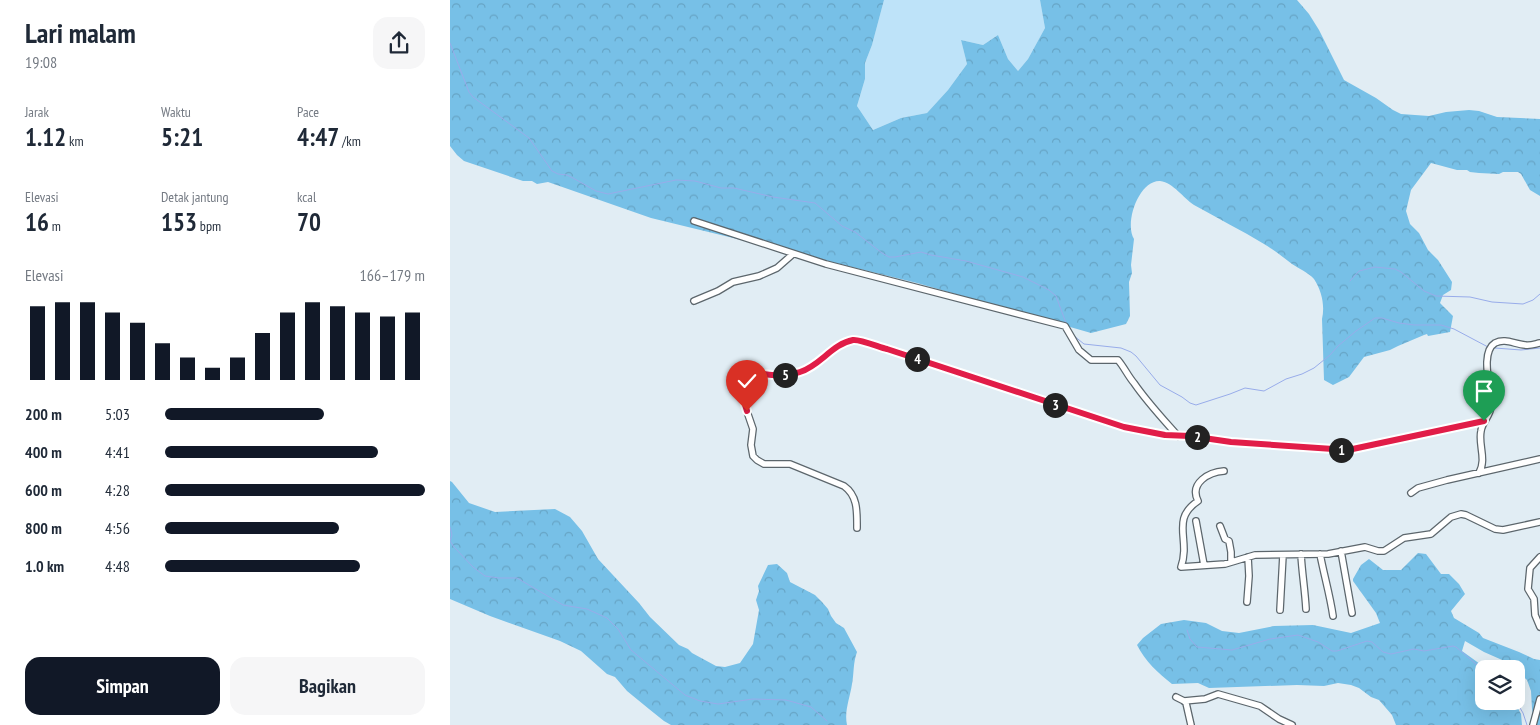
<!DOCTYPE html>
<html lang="id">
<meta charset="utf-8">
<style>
body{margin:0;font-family:"PT Sans Narrow",sans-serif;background:#f6f6f7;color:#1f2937;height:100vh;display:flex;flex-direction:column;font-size:19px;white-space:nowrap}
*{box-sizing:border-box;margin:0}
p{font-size:16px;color:#747a83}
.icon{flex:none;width:28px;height:28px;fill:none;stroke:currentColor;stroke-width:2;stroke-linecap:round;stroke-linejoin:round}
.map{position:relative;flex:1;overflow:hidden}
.details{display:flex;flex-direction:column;background:#fff;width:450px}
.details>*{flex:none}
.controls{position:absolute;left:1025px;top:660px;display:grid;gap:10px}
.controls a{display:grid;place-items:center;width:50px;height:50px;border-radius:10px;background:#fff;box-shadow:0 5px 20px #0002;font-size:25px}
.pin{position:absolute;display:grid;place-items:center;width:42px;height:42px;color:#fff;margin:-51px -21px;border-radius:50% 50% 50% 0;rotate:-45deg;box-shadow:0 0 5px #0007}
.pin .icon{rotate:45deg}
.km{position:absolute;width:25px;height:25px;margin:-12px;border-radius:50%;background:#222;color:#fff;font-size:14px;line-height:25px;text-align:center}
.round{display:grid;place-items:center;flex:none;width:52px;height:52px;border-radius:15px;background:#f6f6f7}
.summary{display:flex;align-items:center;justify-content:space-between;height:85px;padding:0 25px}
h1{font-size:28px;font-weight:700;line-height:38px}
.figures{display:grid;grid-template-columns:repeat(3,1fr);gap:8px;height:85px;padding:5px 25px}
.figures div{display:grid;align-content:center}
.figures b{font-size:25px;font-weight:700}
.figures small{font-size:14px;font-weight:400}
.figures p{font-size:14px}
.chart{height:140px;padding:10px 25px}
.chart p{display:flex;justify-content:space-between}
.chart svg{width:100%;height:90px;margin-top:5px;stroke:#111827;stroke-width:6}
.button{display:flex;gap:10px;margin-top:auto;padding:10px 25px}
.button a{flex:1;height:58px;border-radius:15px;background:#111827;color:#fff;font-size:20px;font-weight:700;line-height:58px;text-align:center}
.button a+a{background:#f6f6f7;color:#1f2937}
ul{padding:0 25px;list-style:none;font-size:16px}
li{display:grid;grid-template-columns:80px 60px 1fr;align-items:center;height:38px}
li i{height:12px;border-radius:6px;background:#111827}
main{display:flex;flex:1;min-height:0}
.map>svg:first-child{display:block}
.grass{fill:#bee3f9}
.forest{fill:url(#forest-crowns)}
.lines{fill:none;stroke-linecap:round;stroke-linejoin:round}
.stream{stroke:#98acea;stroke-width:1}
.minor-casing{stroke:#5c666c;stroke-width:8}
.minor{stroke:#fff;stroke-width:5.5}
.route-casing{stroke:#fff;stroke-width:10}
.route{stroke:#e11d48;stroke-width:6}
</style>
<main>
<section class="details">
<div class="summary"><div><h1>Lari malam</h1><p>19:08</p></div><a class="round"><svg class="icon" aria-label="share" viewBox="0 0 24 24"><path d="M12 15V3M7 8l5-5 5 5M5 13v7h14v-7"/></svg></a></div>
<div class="figures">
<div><p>Jarak</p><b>1.12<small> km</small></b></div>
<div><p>Waktu</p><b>5:21</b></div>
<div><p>Pace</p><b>4:47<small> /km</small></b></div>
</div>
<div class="figures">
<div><p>Elevasi</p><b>16<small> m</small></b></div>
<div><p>Detak jantung</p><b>153<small> bpm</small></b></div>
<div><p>kcal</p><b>70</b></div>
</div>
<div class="chart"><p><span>Elevasi</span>166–179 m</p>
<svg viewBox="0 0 160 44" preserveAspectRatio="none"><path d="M5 44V8M15 44V6M25 44V6M35 44V11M45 44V16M55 44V26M65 44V33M75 44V38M85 44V33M95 44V21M105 44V11M115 44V6M125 44V8M135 44V11M145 44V13M155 44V11"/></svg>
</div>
<ul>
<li><b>200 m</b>5:03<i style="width:61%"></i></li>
<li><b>400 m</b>4:41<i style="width:82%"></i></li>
<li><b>600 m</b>4:28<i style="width:100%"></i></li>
<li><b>800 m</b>4:56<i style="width:67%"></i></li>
<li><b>1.0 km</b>4:48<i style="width:75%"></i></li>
</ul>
<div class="button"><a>Simpan</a><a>Bagikan</a></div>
</section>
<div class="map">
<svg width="1090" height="725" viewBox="0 0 1090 725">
<defs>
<pattern id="forest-crowns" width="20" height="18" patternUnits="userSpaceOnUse" patternTransform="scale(1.25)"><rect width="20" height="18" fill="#77c0e7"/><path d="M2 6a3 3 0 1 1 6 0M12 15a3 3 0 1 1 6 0" fill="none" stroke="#66a4c5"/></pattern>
</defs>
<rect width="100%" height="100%" fill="#e1edf4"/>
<path class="grass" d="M434,0H590L595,28L578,59L568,71L558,59L548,35L533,45L511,40L517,64L498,90L477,113L451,118L423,130L407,106L415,79V63L422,45Z"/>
<path class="forest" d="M0,0H434L422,45L415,63V79L407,106L423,130L451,118L477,113L498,90L517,64L511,40L533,45L548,35L558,59L568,71L578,59L595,28L590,0H847L859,14L869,30L894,80L926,98L943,110L951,114L979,116L996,112L1019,110L1029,111L1047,117L1090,119V196L1080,190L1071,174L1068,172H1053L1049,174L1029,173L1020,172L1017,170H1007L981,163L961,190L956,211L960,224L969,233L978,250L988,260L1002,282L1001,290L993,295L990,303L1003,316L1000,332L978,336L977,334L974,335L948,346L940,350L914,357L899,377L883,385L874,380L872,319C875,306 872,291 864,279C859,273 848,268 842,264C833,257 824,250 814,244C791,230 767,218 744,205C733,198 724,183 710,181C689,180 674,223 684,239L681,265L682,273L679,282L680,316L676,324L641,333L467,283L201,218L98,182L87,184L82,181H73L14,161L7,155L0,146Z
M0,481L2,482L19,503L45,512L105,509L120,517L132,531L148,559L189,603L200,617L229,645L238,649L242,653L266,666L275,667L290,663L303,644L309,610L306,600L309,591L308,586L318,565L327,564L337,573L340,582L365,595L372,602L378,609L381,616L386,623L394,628L407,652C403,663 404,673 402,684C400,698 394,711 397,725H221L214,721L199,709L177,691L165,677L157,674L131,651L110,641L40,616L0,599Z
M968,553L976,554L991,574H999L1009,584L1015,594L1001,611L1004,618L1029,633L1033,638L1069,652L1084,659L1090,660V725H1085L1082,709L1081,691L1077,680L1059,663L1034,652L1015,641L1012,651L1037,669H1034V701H1064L1071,714L1072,725H946L942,715L929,700L921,697L909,688L901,685L888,683L874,686L847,685L759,688L748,683L722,684C708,673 695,661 687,645L693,638L711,624L734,620L756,623L772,631L789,633L824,626L863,625L901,633L930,623L926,613L903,581V579L911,565L919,559L933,570H951Z"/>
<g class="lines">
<path class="stream" d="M0,43L19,92L23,97L79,138L102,171L108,174L117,175L123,178L146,191L158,194L226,180L245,181L271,188H284L323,197L365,203L392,226L405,232L432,253L439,257H445L471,252L481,255L516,261L573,277L599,290L606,296L616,323
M900,281L909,271L925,267L945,269L951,272L974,291L986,296L1020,297L1042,302L1073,304L1083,300L1090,294
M623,335L634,344L671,348L681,352L686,356L710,385L732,397L740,403L746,405L780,394L795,388L814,391L836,379L852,374L864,368L880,355L888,346L906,331L925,318H932L949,323L964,325H991L1004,329L1038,347
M1045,348L1071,350L1090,348
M0,527L2,535L0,541L4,547L23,567L35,576L49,578H67L113,605L137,609L157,618L168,629L181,650L235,695L250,701L268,704L303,699L336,700L361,707L377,721
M737,630L740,639L747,647L782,650L820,639L848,635L868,642L882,651H887L917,641L922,642L933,652L941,654L964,649L974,651L1003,646L1006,647L1026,664L1036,669
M1066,701L1073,713L1077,725"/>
<g class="minor-casing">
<path id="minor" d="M244,221L376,264L615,326L629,350L641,360H668C674,367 678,376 684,383C697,402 713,419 728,436
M244,301L268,291L283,282L309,276L327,268L343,254
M774,471C759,472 739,483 748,501C720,520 741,539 731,567L775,564L805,555L878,554L915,547L928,551H934L954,538L981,534L1001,517L1011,514L1016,515L1045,529L1053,530L1090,522
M1029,473C1037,459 1028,445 1031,431C1032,422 1041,415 1041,406C1042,391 1029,353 1045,343C1055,338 1064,344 1075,345C1080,346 1085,344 1090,343
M961,493L968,488L997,480L1090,459
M746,521L754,565
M770,526L775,539L779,541L781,552V562
M407,528C407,512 408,496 394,486L340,464H314L307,460L303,456L301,445L303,429L292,397L289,385V370C309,373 330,379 350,372C371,366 382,344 403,340C410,339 429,347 437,349L674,427L715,435L740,436L781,442L898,450L1034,421
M891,551L902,613
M851,554C852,573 855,590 856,609
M870,554C874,575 880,595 883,616
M1090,557L1080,568L1078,589L1084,599L1085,615L1090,627
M797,602L799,576L798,557
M830,610L833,555
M726,697L734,701L736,703L741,725
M734,701L755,699L768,694L810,706L829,719L842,725
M1083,725L1090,699"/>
</g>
<use href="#minor" class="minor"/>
</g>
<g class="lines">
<g class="route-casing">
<path id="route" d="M297,411L289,385V370C309,373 330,379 350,372C370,366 382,344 403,340C410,339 429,347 437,349L674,427L715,435L740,436L781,442L898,450L1034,421"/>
</g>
<use href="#route" class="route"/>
</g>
</svg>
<div class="controls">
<a><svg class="icon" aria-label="layers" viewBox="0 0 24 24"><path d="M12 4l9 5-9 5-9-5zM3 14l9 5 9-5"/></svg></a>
</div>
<div class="pin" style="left:1034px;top:421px;background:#1e9e55"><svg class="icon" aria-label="arrive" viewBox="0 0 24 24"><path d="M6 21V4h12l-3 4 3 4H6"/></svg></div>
<div class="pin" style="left:297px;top:411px;background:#d93025"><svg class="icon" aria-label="check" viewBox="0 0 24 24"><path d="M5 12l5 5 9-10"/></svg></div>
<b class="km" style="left:891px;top:450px">1</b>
<b class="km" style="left:747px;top:437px">2</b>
<b class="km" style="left:605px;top:405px">3</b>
<b class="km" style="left:467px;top:359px">4</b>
<b class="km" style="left:335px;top:375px">5</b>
</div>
</main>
